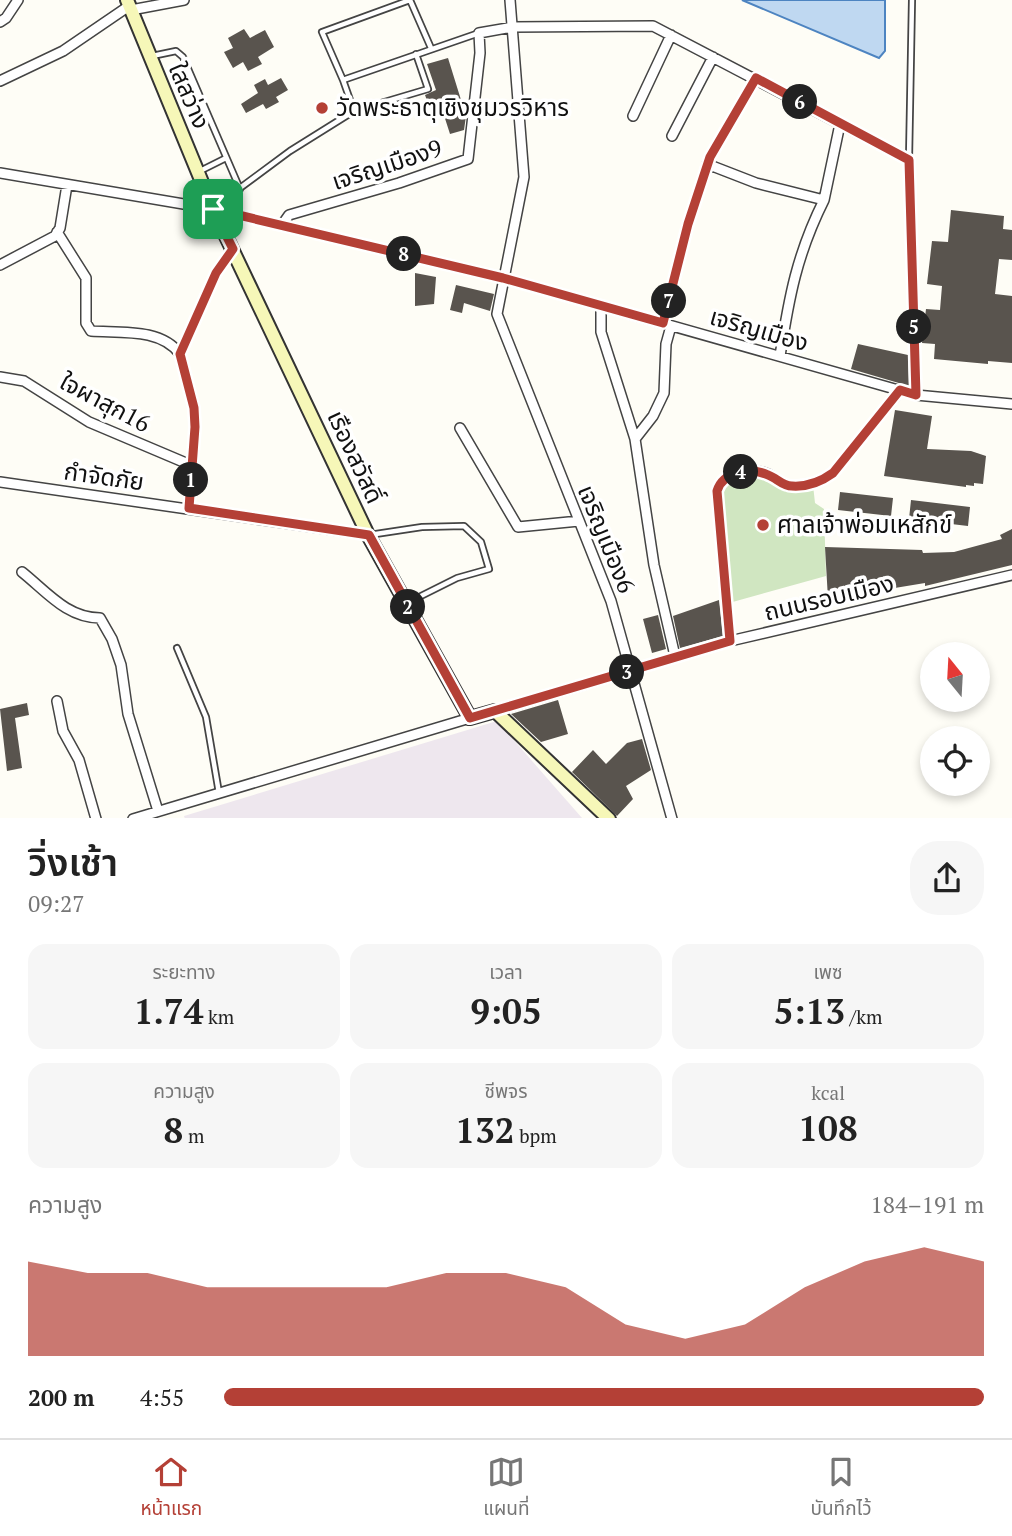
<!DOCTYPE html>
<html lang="th">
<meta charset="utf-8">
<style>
body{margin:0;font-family:"PT Serif","Noto Sans Thai",serif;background:#f6f6f6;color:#222;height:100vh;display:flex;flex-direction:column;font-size:26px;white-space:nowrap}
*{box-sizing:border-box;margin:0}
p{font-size:23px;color:#767676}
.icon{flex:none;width:38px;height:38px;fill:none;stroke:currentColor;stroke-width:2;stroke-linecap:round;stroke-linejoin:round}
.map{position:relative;height:818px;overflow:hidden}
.sheet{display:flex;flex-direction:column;background:#fff;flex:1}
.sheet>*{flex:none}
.needle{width:46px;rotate:342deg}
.fabs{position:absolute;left:920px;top:642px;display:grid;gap:14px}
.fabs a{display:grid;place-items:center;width:70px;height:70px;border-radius:50%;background:#fff;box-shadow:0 4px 10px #0003;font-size:35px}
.pin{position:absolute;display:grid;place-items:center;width:60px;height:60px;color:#fff;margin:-30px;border-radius:14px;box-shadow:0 4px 10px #0006}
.km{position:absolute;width:35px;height:35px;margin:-18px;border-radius:50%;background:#222;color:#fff;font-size:19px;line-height:35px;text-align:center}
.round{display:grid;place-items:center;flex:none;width:74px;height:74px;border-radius:28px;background:#f6f6f6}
.head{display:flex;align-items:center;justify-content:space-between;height:119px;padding:0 28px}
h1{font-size:38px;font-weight:600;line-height:52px}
.metrics{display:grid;grid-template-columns:repeat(3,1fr);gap:10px;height:119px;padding:7px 28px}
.metrics div{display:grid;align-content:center;border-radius:18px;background:#f6f6f6;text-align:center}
.metrics b{font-size:35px;font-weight:600}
.metrics small{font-size:19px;font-weight:400}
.metrics p{font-size:19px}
.chart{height:196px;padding:14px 28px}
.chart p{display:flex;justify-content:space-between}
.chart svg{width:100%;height:126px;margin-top:7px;fill:#b44036;opacity:.7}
ul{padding:0 28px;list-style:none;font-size:23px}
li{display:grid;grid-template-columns:112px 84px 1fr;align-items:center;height:52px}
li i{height:18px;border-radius:9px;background:#b44036}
.tab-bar{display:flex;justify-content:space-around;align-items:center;height:98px;border-top:2px solid #e0e0e0;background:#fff;font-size:19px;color:#767676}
.tab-bar a{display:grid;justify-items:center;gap:4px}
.tab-bar .selected{color:#b44036}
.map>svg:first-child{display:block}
.industrial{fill:#eee7ee}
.green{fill:#d0e6c1}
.water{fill:#bfd8f1;stroke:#4d84c1;stroke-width:2}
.building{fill:#59544e}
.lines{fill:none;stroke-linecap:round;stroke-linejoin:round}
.lane-casing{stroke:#444;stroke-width:8}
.street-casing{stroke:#444;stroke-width:12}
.secondary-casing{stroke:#333;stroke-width:16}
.lane{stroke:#fff;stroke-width:4.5}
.street{stroke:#fff;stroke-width:9}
.secondary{stroke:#f6f7b8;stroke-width:12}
.route-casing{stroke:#fff;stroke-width:14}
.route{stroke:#b44036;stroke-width:9}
.poi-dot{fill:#b44036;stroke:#fff;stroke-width:2.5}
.labels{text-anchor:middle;stroke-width:7;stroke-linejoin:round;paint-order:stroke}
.street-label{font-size:24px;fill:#111;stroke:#fff}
.poi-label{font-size:24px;fill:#111;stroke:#fff;text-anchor:start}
</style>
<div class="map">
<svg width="1012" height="819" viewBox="0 0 1012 819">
<rect width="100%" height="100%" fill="#fefdf6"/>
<path class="industrial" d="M497,721L582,818L185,819L184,816Z"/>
<path class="green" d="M739,472L761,473L784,485H813L815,503L824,509L826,576L729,603L719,483Z"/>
<path class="water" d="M742,0H885V51L879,58Z"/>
<path class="building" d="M244,29L250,38L265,30L274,47L258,57L262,64L248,71L243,62L233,68L224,52L233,48L228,38Z
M448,58L466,116L464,130L450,134L441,106L430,109L425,95L436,90L427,64Z
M281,78L288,90L276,97L279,102L266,109L263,104L246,113L241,104L258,93L254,85L265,79L268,85Z
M951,210L1004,216L1003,229L1012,230V260L999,259L995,294L1012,296V363L988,361V364L934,359L935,344L922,343L926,309L940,310L942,286L927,284L932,241L948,242Z
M415,273L436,277L434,304L415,306Z
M456,285L494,294L490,311L464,303L462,313L450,310Z
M858,344L908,355L909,386L851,369Z
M895,410L932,416L927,449L971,451L986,456L983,484L974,483V486L966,485V487L884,476Z
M840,492L893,498L891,516L838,510Z
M911,500L970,507L968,526L909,519Z
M1012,529V565L925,586V583L828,599L825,547L922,550L923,553L954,552L1002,539L1000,535Z
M719,600L723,636L680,648L673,616Z
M658,615L666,649L652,653L643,619Z
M558,700L568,734L541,742L511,714Z
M27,703L29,715L15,718L22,768L7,771L0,709Z
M642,739L651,770L626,786L633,799L617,816L572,772L593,750L606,764L627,743Z"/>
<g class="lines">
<g class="lane-casing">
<path id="lane" d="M152,56L176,51L183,57L240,189
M343,80L322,32L410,0L431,48
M354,111L428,89L416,54
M909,159L912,0
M198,172L226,158
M213,208L290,151L354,111L343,80L479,33
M369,535L422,527L464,526L481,542L489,569L457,578L409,602
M177,648L206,717L219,793"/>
</g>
<g class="street-casing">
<path id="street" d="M510,0L524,177L497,314L611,601L672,819
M131,10L184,0
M0,22L6,18L18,0
M0,81L63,51L129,6
M633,116L671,35
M672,136L713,57
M707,164L756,183L824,200L840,124
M0,173L213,209L503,278L916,395L1012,404
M282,225L289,215L399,183L468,159L480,53L479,33L513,27L653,26L909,160L916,395
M57,232L86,278V323L91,331C121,333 161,328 180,354
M0,265L55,236L60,228L67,185
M601,306V332L635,439L654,565L675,656
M663,323L688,224L710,157L756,78
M780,356C789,297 797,254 824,200
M0,377L24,381L89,422L193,466
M460,428L518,527L579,521
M635,439L653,416L664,393L666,344L671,326
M0,482L368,535
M189,508L195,427L194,408L180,354L216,273L233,249
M22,572C47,592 67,618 100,618L112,639L121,665L128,714L158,811
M730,641L717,491C723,471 751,467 768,474C777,478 782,486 792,486C807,487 822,481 833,473L900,391
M57,701L63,731L79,760L96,819
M495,711L730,641L1012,575
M133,819L470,718"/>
</g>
<g class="secondary-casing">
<path id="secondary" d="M127,0L213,209L368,535L470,718L495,711L609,819"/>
</g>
<use href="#lane" class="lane"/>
<use href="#street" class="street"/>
<use href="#secondary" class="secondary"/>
</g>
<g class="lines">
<g class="route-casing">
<path id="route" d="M756,78L909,160L916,395L900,390L833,473C822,481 807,487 792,486C782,486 777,478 768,475C751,467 723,471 717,491L730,641L470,718L369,535L189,508L195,427L194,408L180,354L216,273L233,249L213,209L503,278L663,323L688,224L710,157Z"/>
</g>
<use href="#route" class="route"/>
</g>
<g class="poi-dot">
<circle cx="322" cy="108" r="7"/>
<circle cx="763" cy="525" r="7"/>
</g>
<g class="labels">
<g class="street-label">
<text transform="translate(189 96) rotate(67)" y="8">ใสสว่าง</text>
<text transform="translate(387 165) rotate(-18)" y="8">เจริญเมือง9</text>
<text transform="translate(759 330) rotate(16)" y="8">เจริญเมือง</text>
<text transform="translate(105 403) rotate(28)" y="8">ใจผาสุก16</text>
<text transform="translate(355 457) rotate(65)" y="8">เรืองสวัสดิ์</text>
<text transform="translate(104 477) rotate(8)" y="8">กำจัดภัย</text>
<text transform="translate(606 539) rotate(68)" y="8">เจริญเมือง6</text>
<text transform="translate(829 598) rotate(-13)" y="8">ถนนรอบเมือง</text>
</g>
<g class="poi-label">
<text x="336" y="116">วัดพระธาตุเชิงชุมวรวิหาร</text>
<text x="777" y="533">ศาลเจ้าพ่อมเหสักข์</text>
</g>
</g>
</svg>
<div class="fabs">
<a><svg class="needle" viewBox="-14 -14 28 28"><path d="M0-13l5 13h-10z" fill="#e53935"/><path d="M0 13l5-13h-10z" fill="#767676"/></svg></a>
<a><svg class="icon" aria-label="locate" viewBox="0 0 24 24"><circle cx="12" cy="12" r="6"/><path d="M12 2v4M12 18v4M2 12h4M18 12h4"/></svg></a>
</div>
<div class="pin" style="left:213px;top:209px;background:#1e9e55"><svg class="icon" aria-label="arrive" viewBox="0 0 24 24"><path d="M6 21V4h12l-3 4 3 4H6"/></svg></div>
<b class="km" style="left:191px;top:480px">1</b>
<b class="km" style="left:408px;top:607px">2</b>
<b class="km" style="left:627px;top:672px">3</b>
<b class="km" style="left:741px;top:472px">4</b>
<b class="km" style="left:914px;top:327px">5</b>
<b class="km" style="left:800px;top:102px">6</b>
<b class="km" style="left:669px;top:301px">7</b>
<b class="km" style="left:404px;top:254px">8</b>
</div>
<section class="sheet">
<div class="head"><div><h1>วิ่งเช้า</h1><p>09:27</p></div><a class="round"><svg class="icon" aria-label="share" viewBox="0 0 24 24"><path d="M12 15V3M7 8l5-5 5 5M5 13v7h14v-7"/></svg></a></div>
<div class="metrics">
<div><p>ระยะทาง</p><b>1.74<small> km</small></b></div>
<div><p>เวลา</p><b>9:05</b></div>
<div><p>เพซ</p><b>5:13<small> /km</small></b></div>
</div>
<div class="metrics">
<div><p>ความสูง</p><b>8<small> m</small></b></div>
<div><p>ชีพจร</p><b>132<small> bpm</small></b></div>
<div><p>kcal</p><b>108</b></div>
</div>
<div class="chart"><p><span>ความสูง</span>184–191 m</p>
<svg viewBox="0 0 160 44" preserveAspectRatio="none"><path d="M0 44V11L10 15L20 15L30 20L40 20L50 20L60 20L70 15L80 15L90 20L100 33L110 38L120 33L130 20L140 11L150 6L160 11V44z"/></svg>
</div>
<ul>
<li><b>200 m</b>4:55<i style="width:100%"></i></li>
</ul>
</section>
<nav class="tab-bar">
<a class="selected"><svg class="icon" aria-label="home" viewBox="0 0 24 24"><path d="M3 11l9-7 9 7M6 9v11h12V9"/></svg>หน้าแรก</a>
<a><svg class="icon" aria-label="map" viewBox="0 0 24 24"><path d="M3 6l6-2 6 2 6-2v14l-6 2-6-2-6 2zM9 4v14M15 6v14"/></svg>แผนที่</a>
<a><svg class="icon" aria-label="saved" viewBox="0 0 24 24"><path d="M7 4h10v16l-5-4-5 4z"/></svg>บันทึกไว้</a>
</nav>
